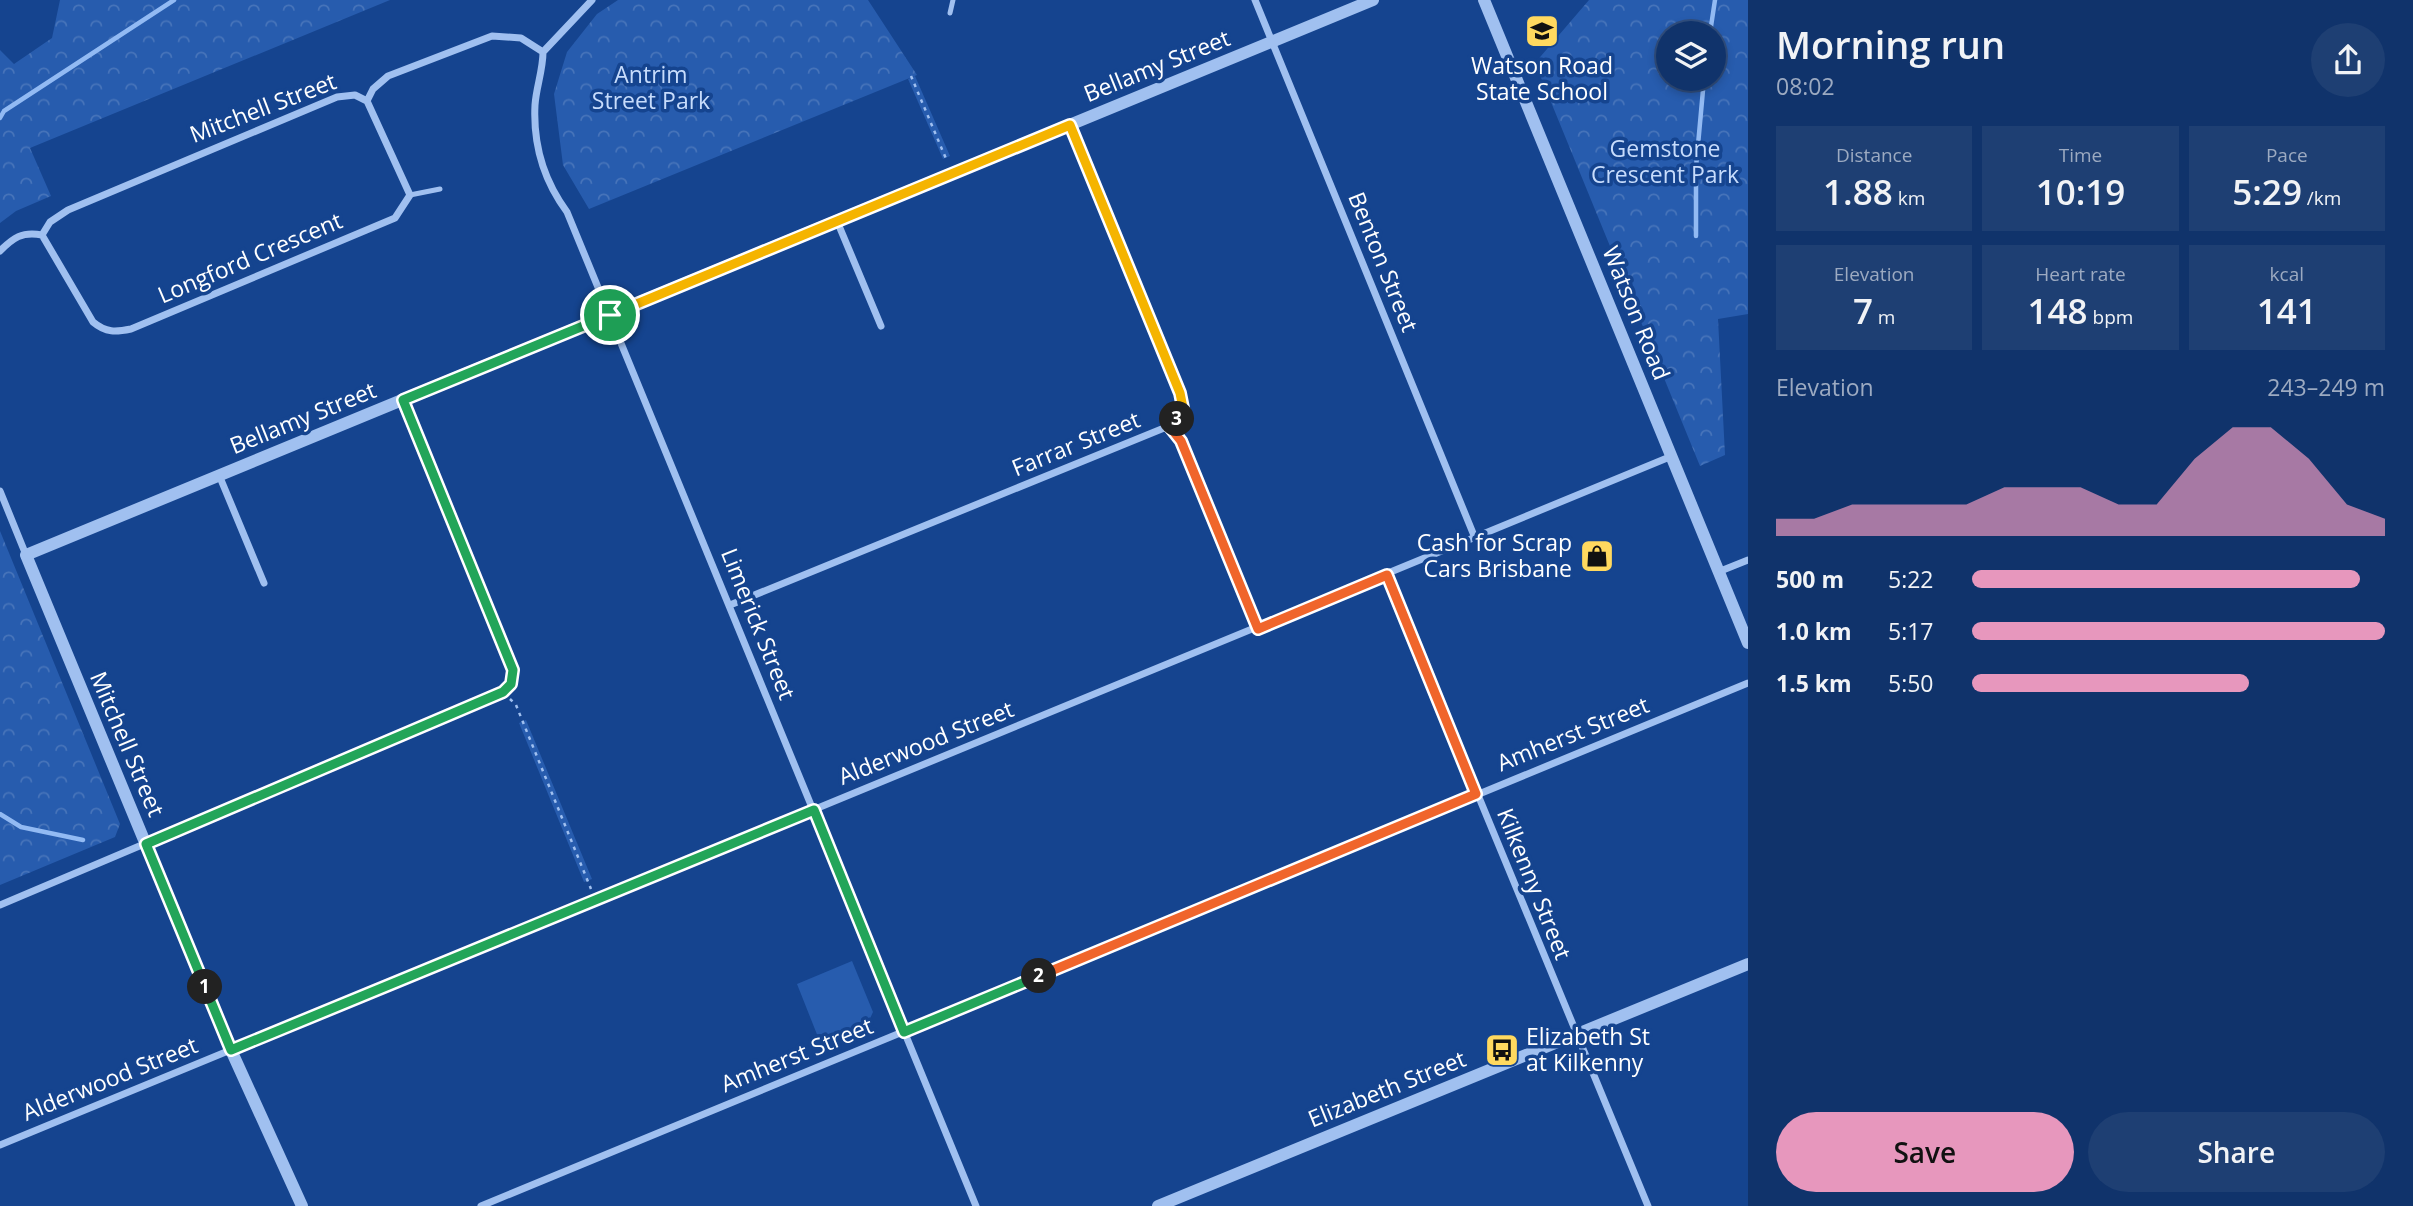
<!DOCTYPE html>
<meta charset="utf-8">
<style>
body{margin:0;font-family:"Open Sans",sans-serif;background:#1e3f73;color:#f1f3f6;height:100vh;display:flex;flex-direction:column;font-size:26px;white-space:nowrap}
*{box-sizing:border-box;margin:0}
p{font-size:23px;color:#9caac1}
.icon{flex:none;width:38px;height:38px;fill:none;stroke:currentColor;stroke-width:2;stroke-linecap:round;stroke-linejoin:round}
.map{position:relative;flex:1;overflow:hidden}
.side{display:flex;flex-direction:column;background:#10336b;width:665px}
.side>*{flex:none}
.buttons{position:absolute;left:1656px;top:21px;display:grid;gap:14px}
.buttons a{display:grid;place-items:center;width:70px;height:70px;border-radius:50%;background:#10336b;box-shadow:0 4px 10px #0003,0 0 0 2px #304e7e;font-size:35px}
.pin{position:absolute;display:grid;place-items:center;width:60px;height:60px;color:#fff;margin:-30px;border:4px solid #fff;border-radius:50%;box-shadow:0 2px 7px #0007}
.km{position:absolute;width:35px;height:35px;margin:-18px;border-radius:50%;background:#222;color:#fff;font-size:19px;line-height:35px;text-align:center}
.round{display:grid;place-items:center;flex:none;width:74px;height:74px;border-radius:37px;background:#1e3f73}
.overview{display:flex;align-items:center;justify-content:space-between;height:119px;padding:0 28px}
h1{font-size:38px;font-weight:600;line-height:52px}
.figures{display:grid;grid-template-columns:repeat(3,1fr);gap:10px;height:119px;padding:7px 28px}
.figures div{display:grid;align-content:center;border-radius:0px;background:#1e3f73;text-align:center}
.figures b{font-size:35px;font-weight:600}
.figures small{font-size:19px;font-weight:400}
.figures p{font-size:19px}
.chart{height:196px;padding:14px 28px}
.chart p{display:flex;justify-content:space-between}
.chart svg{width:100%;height:126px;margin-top:7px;fill:#e797bd;opacity:.7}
.primary-button{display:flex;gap:14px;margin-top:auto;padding:14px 28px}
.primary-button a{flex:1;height:80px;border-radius:42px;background:#e797bd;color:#111;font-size:28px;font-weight:600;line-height:80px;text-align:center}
.primary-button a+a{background:#1e3f73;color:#f1f3f6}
ul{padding:0 28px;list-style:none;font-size:23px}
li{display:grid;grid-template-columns:112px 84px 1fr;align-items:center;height:52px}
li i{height:18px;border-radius:9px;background:#e797bd}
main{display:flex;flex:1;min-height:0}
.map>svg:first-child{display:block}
.green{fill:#275cae}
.forest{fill:url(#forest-crowns);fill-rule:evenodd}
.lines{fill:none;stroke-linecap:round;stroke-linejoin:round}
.stream{stroke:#92baf3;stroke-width:4.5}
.path{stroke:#a0c0f0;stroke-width:2.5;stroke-dasharray:3.5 5;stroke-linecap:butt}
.service{stroke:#a0c0f0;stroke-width:5}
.minor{stroke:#a0c0f0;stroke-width:7}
.tertiary{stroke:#a0c0f0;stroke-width:12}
.split-1-casing{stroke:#fff;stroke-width:14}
.split-2-casing{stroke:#fff;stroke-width:14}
.split-3-casing{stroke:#fff;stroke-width:14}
.split-4-casing{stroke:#fff;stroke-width:14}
.split-1{stroke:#22a559;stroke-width:9}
.split-2{stroke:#22a559;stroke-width:9}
.split-3{stroke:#f0652b;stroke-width:9}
.split-4{stroke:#f5b400;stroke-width:9}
.labels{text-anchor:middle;stroke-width:7;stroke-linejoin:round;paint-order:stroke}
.street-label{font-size:23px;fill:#fff;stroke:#15448f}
.poi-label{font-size:23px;fill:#fff;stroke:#15448f}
.park-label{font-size:23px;fill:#c7dcfc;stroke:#15448f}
</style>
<main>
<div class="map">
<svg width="1748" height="1206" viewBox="0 0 1748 1206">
<defs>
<pattern id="forest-crowns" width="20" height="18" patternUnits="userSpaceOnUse" patternTransform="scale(1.75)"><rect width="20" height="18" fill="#275cae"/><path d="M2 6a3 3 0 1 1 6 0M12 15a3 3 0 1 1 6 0" fill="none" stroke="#4774ba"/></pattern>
</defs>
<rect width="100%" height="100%" fill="#15448f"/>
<path class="green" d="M915,76L950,156L943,159L908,79Z
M1184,441L1252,606L1245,609L1176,445Z
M526,720L592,879L584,882L519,723Z
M852,961L873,1012L868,1023L820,1042L797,984Z"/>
<path class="forest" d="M60,0H390L30,148L51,196L16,211L0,223V50L14,64L52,38Z
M618,0H868L917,75L589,209L563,165L554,94L567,52L597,14Z
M1589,0H1748V314L1718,319L1725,455L1700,466L1535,63ZM1668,33H1713V79H1668Z
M0,531L120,824L115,837L0,885Z"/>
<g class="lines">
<path class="stream" d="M1710,33L1715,0
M0,118L4,111L174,0
M1696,236V167L1704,79
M0,814L21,827L83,840"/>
<path class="path" d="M911,76L947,161
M1175,434L1253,618
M510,699L516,705L591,889"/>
<path class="service" d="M950,13L953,0
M410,195L440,189"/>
<path class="minor" d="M1255,0L1475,538
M543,52C543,70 536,88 535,105C533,145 544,181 567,212L976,1206
M543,52L592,0
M837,221L881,326
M42,235L93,322C106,333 116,332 131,329L395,218L410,195L367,101
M0,251C13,238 22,231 42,235L50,222L68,210L337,97L355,95L367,101L373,89L388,76L492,36L521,38L543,52
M219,475L264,583
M0,491L26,555
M1718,572L1748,560
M1387,575L1648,1206
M730,605L1169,426L1184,413L1180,393L1070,125
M0,905L503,692L511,684L513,670L403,400
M0,1145L1672,456
M481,1206L1748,683"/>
<path class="tertiary" d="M1484,0L1748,643
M302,1206L231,1050L26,555L1373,0
M1158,1206L1748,964"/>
</g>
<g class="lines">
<g class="split-1-casing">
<path id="split-1" d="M205,987L146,844L503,692L511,684L513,670L403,400L610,315"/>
</g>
<g class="split-2-casing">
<path id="split-2" d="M205,987L231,1050L814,810L904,1032L1039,976"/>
</g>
<g class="split-3-casing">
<path id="split-3" d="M1039,976L1476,794L1387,575L1258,629L1181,441L1169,426L1177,419"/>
</g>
<g class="split-4-casing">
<path id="split-4" d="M610,315L1070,125L1180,393L1184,413L1177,419"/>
</g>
<use href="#split-1" class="split-1"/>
<use href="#split-2" class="split-2"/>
<use href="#split-3" class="split-3"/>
<use href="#split-4" class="split-4"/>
</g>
<defs>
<g id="school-square" transform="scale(1.75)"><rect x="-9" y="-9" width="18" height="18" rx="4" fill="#ffd95f" stroke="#15448f"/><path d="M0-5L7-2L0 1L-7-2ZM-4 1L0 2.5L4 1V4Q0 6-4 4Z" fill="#111"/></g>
<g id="shop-square" transform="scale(1.75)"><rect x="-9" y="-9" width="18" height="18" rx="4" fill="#ffd95f" stroke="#15448f"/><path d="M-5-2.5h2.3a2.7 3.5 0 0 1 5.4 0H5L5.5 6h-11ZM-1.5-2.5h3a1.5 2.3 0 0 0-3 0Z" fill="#111"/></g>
<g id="bus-square" transform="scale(1.75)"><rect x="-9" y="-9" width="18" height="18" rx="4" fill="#ffd95f" stroke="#15448f"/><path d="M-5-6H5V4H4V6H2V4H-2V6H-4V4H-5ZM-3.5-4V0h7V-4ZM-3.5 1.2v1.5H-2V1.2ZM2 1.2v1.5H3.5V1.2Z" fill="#111"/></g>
</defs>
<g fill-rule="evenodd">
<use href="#school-square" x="1542" y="31"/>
<use href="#shop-square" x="1597" y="556"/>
<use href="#bus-square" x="1502" y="1050"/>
</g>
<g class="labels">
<g class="street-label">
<text transform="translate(1157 66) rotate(-22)" y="8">Bellamy Street</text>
<text transform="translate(263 108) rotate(-21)" y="8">Mitchell Street</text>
<text transform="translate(250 258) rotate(-23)" y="8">Longford Crescent</text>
<text transform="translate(1383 262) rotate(68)" y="8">Benton Street</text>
<text transform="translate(1636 313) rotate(68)" y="8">Watson Road</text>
<text transform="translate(303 418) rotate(-22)" y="8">Bellamy Street</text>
<text transform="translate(1076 444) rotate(-22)" y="8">Farrar Street</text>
<text transform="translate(758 624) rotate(68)" y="8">Limerick Street</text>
<text transform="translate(1573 734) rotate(-22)" y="8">Amherst Street</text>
<text transform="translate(926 743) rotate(-22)" y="8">Alderwood Street</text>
<text transform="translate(127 744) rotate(67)" y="8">Mitchell Street</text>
<text transform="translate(1534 884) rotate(68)" y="8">Kilkenny Street</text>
<text transform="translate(797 1055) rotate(-22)" y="8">Amherst Street</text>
<text transform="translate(110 1079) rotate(-22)" y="8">Alderwood Street</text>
<text transform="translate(1387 1089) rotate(-22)" y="8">Elizabeth Street</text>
</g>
<g class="poi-label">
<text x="1542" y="74">Watson Road<tspan x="1542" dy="26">State School</tspan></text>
<text x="1572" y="551" text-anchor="end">Cash for Scrap<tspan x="1572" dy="26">Cars Brisbane</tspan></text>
<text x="1526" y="1045" text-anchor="start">Elizabeth St<tspan x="1526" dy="26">at Kilkenny</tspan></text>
</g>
<g class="park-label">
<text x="651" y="83">Antrim<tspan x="651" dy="26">Street Park</tspan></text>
<text x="1665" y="157">Gemstone<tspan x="1665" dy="26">Crescent Park</tspan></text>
</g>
</g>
</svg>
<div class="buttons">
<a><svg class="icon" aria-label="layers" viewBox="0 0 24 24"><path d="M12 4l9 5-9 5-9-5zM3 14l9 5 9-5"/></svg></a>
</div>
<div class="pin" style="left:610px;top:315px;background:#1e9e55"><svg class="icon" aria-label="arrive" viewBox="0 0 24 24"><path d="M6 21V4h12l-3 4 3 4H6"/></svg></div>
<b class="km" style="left:205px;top:987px">1</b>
<b class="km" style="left:1039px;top:976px">2</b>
<b class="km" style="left:1177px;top:419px">3</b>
</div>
<section class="side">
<div class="overview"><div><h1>Morning run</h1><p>08:02</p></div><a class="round"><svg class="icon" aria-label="share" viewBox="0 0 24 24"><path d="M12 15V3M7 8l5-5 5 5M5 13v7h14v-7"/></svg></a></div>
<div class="figures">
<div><p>Distance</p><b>1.88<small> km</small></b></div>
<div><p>Time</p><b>10:19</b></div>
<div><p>Pace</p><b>5:29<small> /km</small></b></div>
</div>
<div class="figures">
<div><p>Elevation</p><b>7<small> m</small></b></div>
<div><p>Heart rate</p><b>148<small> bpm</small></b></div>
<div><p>kcal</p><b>141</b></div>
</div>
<div class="chart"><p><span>Elevation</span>243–249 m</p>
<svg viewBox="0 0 160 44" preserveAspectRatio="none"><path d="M0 44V38L10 38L20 33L30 33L40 33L50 33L60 27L70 27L80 27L90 33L100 33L110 17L120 6L130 6L140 17L150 33L160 38V44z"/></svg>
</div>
<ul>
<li><b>500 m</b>5:22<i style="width:94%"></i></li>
<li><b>1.0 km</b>5:17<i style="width:100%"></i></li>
<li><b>1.5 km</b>5:50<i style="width:67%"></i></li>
</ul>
<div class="primary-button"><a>Save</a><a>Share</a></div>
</section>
</main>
